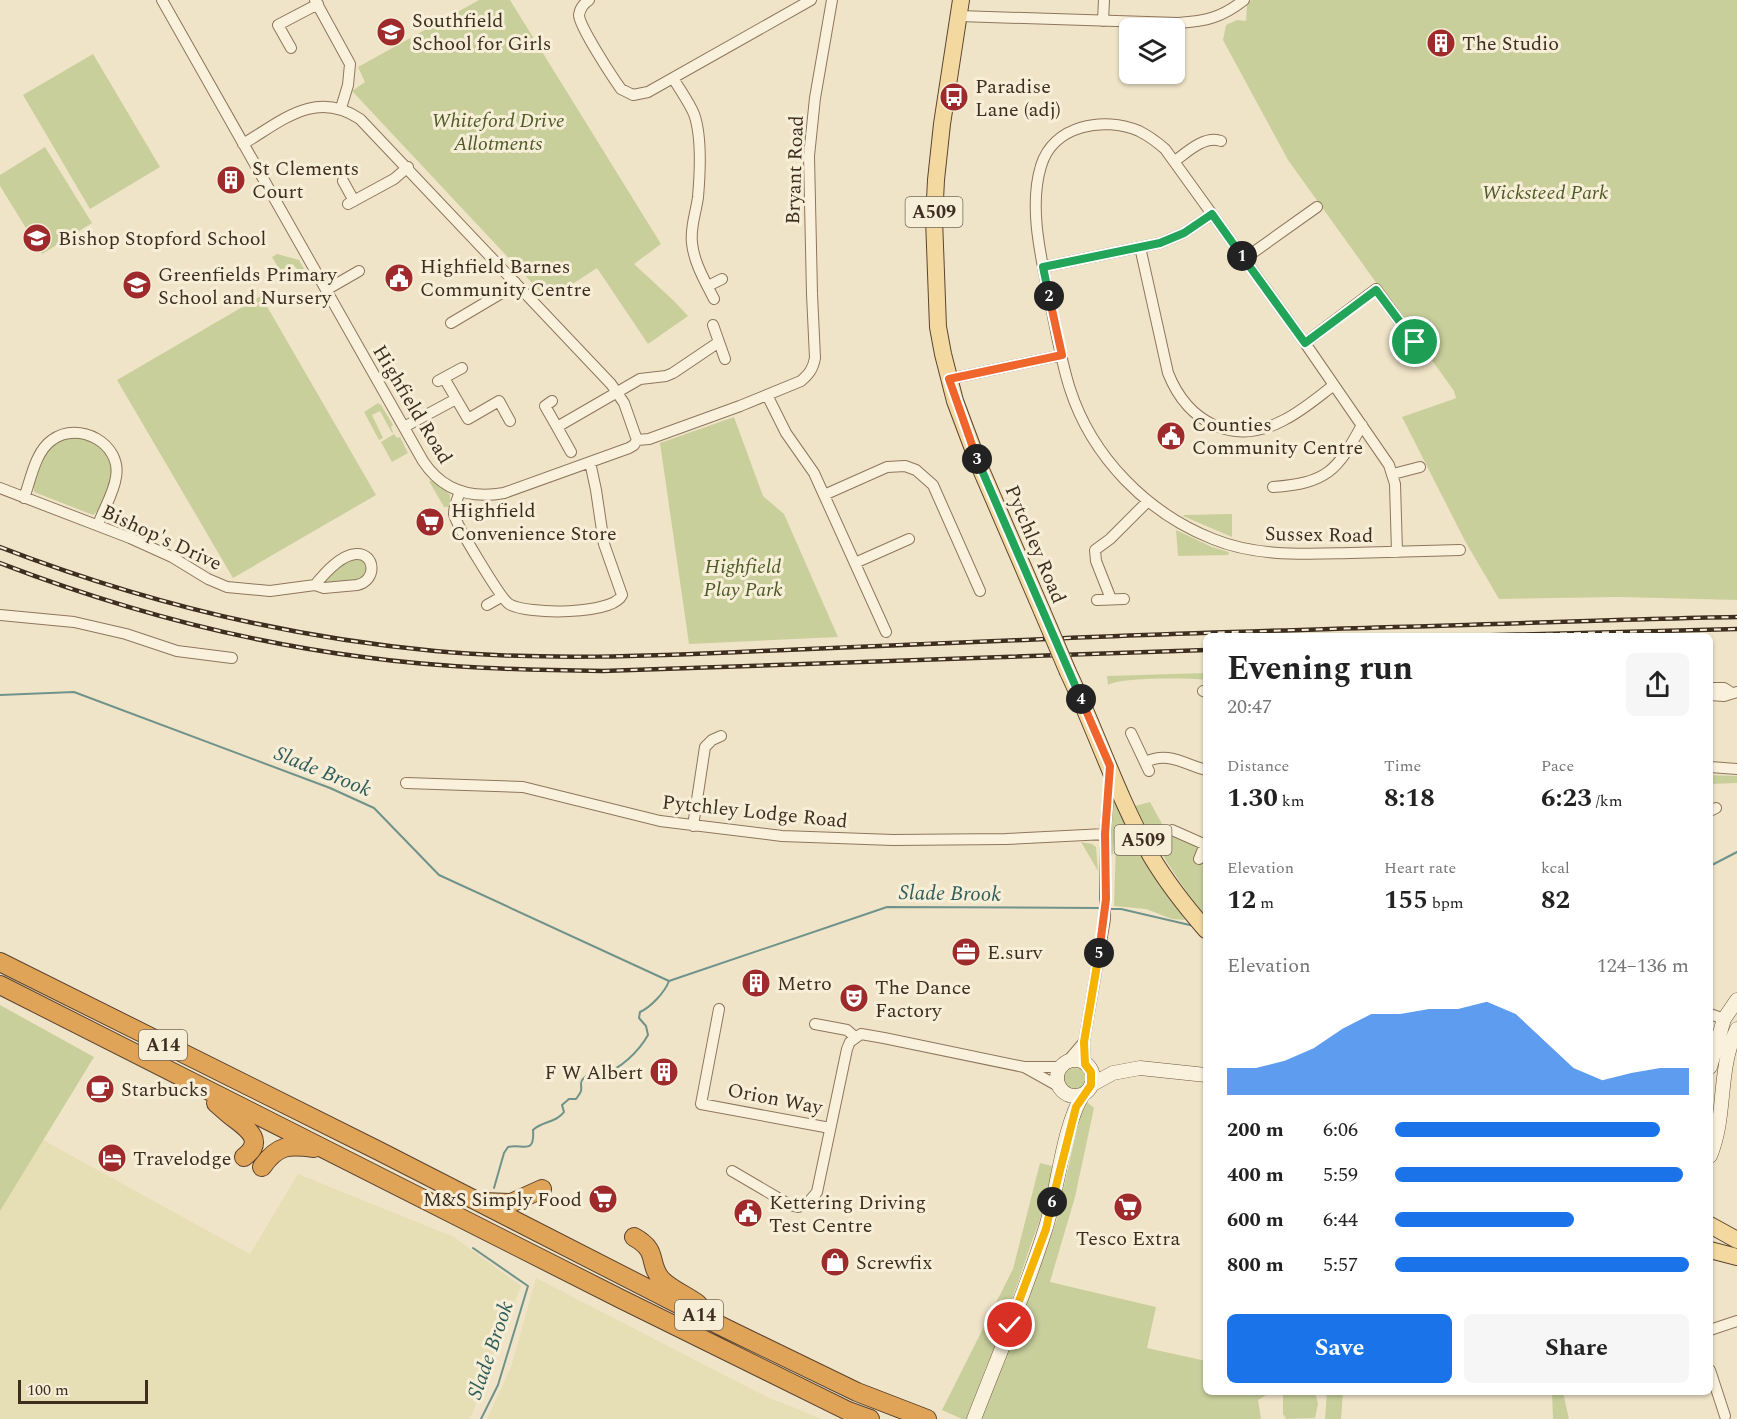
<!DOCTYPE html>
<meta charset="utf-8">
<style>
body{margin:0;font-family:Spectral,serif;background:#f6f6f6;color:#222;height:100vh;display:flex;flex-direction:column;font-size:22px;white-space:nowrap}
*{box-sizing:border-box;margin:0}
p{font-size:20px;color:#767676}
.icon{flex:none;width:33px;height:33px;fill:none;stroke:currentColor;stroke-width:2;stroke-linecap:round;stroke-linejoin:round}
.map{position:relative;flex:1;overflow:hidden}
.drawer{position:absolute;left:1203px;top:633px;width:510px;height:762px;display:flex;flex-direction:column;background:#fff;border-radius:9px;box-shadow:0 2px 4px #0004}
.drawer>*{flex:none}
.controls{position:absolute;left:1119px;top:18px;display:grid;gap:12px}
.controls a{display:grid;place-items:center;width:66px;height:66px;border-radius:9px;background:#fff;box-shadow:0 2px 4px #0004;font-size:30px}
.scale{position:absolute;left:18px;bottom:15px;width:130px;box-sizing:border-box;padding-left:6px;border:3px solid #3d2e20;border-top:0;font-size:16px;line-height:21px;white-space:nowrap;color:#3d2e20;-webkit-text-stroke:4px #f7eed8;paint-order:stroke}
.pin{position:absolute;display:grid;place-items:center;width:51px;height:51px;color:#fff;margin:-26px;border:3px solid #fff;border-radius:50%;box-shadow:0 2px 6px #0007}
.km{position:absolute;width:30px;height:30px;margin:-15px;border-radius:50%;background:#222;color:#fff;font-size:16px;line-height:30px;text-align:center}
.round{display:grid;place-items:center;flex:none;width:63px;height:63px;border-radius:9px;background:#f6f6f6}
.head{display:flex;align-items:center;justify-content:space-between;height:102px;padding:0 24px}
h1{font-size:33px;font-weight:700;line-height:45px}
.metrics{display:grid;grid-template-columns:repeat(3,1fr);gap:9px;height:102px;padding:6px 24px}
.metrics div{display:grid;align-content:center}
.metrics b{font-size:26px;font-weight:700}
.metrics small{font-size:16px;font-weight:400}
.metrics p{font-size:16px}
.chart{height:168px;padding:12px 24px}
.chart p{display:flex;justify-content:space-between}
.chart svg{width:100%;height:108px;margin-top:6px;fill:#1a73e8;opacity:.7}
.button{display:flex;gap:12px;margin-top:auto;padding:12px 24px}
.button a{flex:1;height:69px;border-radius:9px;background:#1a73e8;color:#fff;font-size:24px;font-weight:700;line-height:69px;text-align:center}
.button a+a{background:#f6f6f6;color:#222}
ul{padding:0 24px;list-style:none;font-size:20px}
li{display:grid;grid-template-columns:96px 72px 1fr;align-items:center;height:45px}
li i{height:15px;border-radius:8px;background:#1a73e8}
.map>svg:first-child{display:block}
.farmland{fill:#e6deb5}
.green{fill:#c9cf9b}
.lines{fill:none;stroke-linecap:round;stroke-linejoin:round}
.stream{stroke:#6f938a;stroke-width:2}
.street-casing{stroke:#8d765c;stroke-width:12}
.secondary-casing{stroke:#6f573f;stroke-width:15}
.primary-casing{stroke:#5b4430;stroke-width:18}
.highway-casing{stroke:#5b4430;stroke-width:20}
.street{stroke:#faf1dc;stroke-width:10}
.secondary{stroke:#faf1dc;stroke-width:14}
.primary{stroke:#f3d9a0;stroke-width:16}
.highway{stroke:#e0a458;stroke-width:18}
.rail-casing{stroke:#3d2e20;stroke-width:4.5}
.rail{stroke:#f7eed8;stroke-width:2;stroke-dasharray:7;stroke-linecap:butt}
.primary-bridge-casing{stroke:#5b4430;stroke-width:18;stroke-linecap:butt}
.primary-bridge{stroke:#f3d9a0;stroke-width:16}
.split-1-casing{stroke:#fff;stroke-width:12}
.split-2-casing{stroke:#fff;stroke-width:12}
.split-3-casing{stroke:#fff;stroke-width:12}
.split-4-casing{stroke:#fff;stroke-width:12}
.split-5-casing{stroke:#fff;stroke-width:12}
.split-6-casing{stroke:#fff;stroke-width:12}
.split-7-casing{stroke:#fff;stroke-width:12}
.split-1{stroke:#22a559;stroke-width:8}
.split-2{stroke:#22a559;stroke-width:8}
.split-3{stroke:#f0652b;stroke-width:8}
.split-4{stroke:#22a559;stroke-width:8}
.split-5{stroke:#f0652b;stroke-width:8}
.split-6{stroke:#f5b400;stroke-width:8}
.split-7{stroke:#f5b400;stroke-width:8}
.labels{text-anchor:middle;stroke-width:6;stroke-linejoin:round;paint-order:stroke}
.shield{fill:#f7eed8;stroke:#756857;stroke-width:1.5}
.shield-label{font-size:18px;font-weight:bold;fill:#3d2e20}
.poi-label{font-size:20px;fill:#3d2e20;stroke:#f7eed8;text-anchor:start}
.park-label{font-size:20px;font-style:italic;fill:#4d5a26;stroke:#f7eed8}
.street-label{font-size:20px;fill:#3d2e20;stroke:#f7eed8}
.water-label{font-size:21px;font-style:italic;fill:#2f5d5a;stroke:#f7eed8}
</style>
<div class="map">
<svg width="1737" height="1419" viewBox="0 0 1737 1419">
<rect width="100%" height="100%" fill="#f0e4c8"/>
<path class="farmland" d="M43,1140L250,1254L298,1174L454,1237L521,1286L470,1419H0V1211Z
M536,1278L765,1396L822,1419H487L511,1367Z"/>
<path class="green" d="M479,0H510L661,244L634,264L674,301L688,316L648,344L597,268L548,300L352,91L365,82L358,67Z
M1251,0H1737V600L1619,597L1499,599L1465,541L1402,417L1451,400L1456,398L1454,391L1288,160L1223,40L1226,25L1237,20L1246,21L1247,5Z
M93,54L160,167L90,209L23,95Z
M45,147L92,223L42,254L0,186V175Z
M277,254L299,260L304,269L299,272L293,264L282,270L289,282L301,277L288,284L272,257Z
M261,296L376,495L233,578L117,380Z
M378,403L381,405L393,425L391,427L393,432L392,433L380,411L372,415L383,438L379,440L364,412Z
M734,417L763,496L784,514L838,637L689,644L660,443Z
M394,434L397,438L400,437L408,453L392,462L381,442Z
M73,435L98,443L110,459L113,474L109,487L99,510L93,515L34,492C32,478 42,451 55,444C60,440 67,438 73,435Z
M429,481H435L450,495V507H444Z
M1232,514V537L1183,516L1184,515Z
M1176,530L1212,547L1229,552L1228,555L1178,556Z
M353,558L363,561C369,570 366,573 359,580L325,583V578Z
M1206,673V680C1187,678 1123,677 1108,685L1107,676Z
M1710,775L1737,776V783L1710,784Z
M1113,789L1129,823C1116,832 1113,838 1113,854L1110,856L1109,838Z
M1150,802L1166,831L1195,845L1198,850L1206,851V917C1178,882 1155,845 1135,806Z
M1130,827L1185,912L1182,915L1185,920L1172,919L1146,909L1114,906L1116,843L1122,831Z
M1081,842L1092,844L1096,847L1098,871Z
M0,1005L94,1057L0,1211Z
M1064 1079a11 11 0 1 1 22 0a11 11 0 1 1-22 0Z
M1087,1102L1094,1108L1075,1197L1050,1282L1156,1307L1147,1348L1206,1361V1392H1267L1268,1394L1258,1400L1261,1419H982L1056,1222L1081,1110Z
M1040,1163L1052,1166C1051,1194 1038,1224 1029,1250C1010,1307 989,1363 967,1419H962L942,1410L1013,1269Z
M1283,1392H1315L1318,1404L1315,1418L1286,1419L1283,1414Z
M1327,1392H1343L1341,1419H1325Z
M1552,1392H1563L1569,1419H1553Z"/>
<g class="lines">
<path class="stream" d="M0,695L74,692L330,788L374,808L439,875L669,981
M1710,866L1737,852
M1109,909H1121L1194,926
M494,1188L504,1153L508,1147C522,1143 535,1156 533,1130C542,1121 556,1123 564,1112L562,1105L569,1099H576C578,1096 580,1094 581,1091C582,1085 579,1082 584,1078C589,1073 595,1075 602,1074C620,1070 639,1051 648,1035L646,1026L639,1018L640,1012C651,1007 665,992 669,981L887,907L1100,908
M473,1248L528,1286L498,1385L481,1419"/>
<g class="street-casing">
<path id="street" d="M162,0L423,461C442,490 470,499 504,493L629,448L634,445L637,440
M315,0L350,64L348,85L341,108
M589,0C583,4 580,8 579,15C579,26 613,78 621,89L633,95L648,92L811,0
M959,16L1178,23C1206,21 1221,18 1244,0
M1103,21L1104,0
M291,48L278,25L318,4
M673,78C680,90 689,102 694,114C702,136 700,174 698,197C696,213 690,227 692,243C694,263 705,281 714,299
M243,144C282,121 315,89 360,119L611,384L624,403L637,440
M1175,161C1187,152 1205,135 1221,141
M343,181L354,201
M348,204L394,179L408,167
M1140,247L1168,373C1188,423 1234,447 1284,420C1302,411 1318,397 1334,385
M1244,259L1317,207
M1043,267L1160,243L1184,233L1212,214
M708,286L722,279
M326,290L359,271
M451,323L505,291L515,282
M713,325L725,359
M1305,343L1376,289L1421,351
M444,378L468,419L499,401L510,421
M949,379L1062,355
M438,381L462,368
M767,395L786,433L814,473L886,632
M552,401L545,406L557,427
M404,427L456,399
M637,440L649,439L740,406L801,381C809,374 813,369 815,358L812,294L809,156L815,98L832,0
M571,452L557,427L640,379L666,376L673,373L719,342
M1393,474L1420,467
M1273,487C1327,483 1337,471 1362,425
M0,488L130,538L172,557L208,579L227,587L270,591L315,585L324,588L357,585C377,581 376,553 356,554C340,555 324,574 315,585
M460,492C457,499 454,507 454,514C455,523 501,599 509,604C527,615 613,615 622,595L604,544L596,490L590,462
M824,495L887,467L905,466L916,470L933,485L980,591
M24,498C31,479 35,452 52,440C79,420 122,444 116,477C114,493 103,510 98,525
M1397,552L1395,484L1389,465L1305,343L1165,149C1157,142 1149,136 1139,131C1104,116 1053,125 1041,166C1029,205 1040,253 1048,292C1055,324 1060,358 1070,389C1092,457 1147,513 1213,539C1257,557 1304,554 1351,553C1388,552 1424,551 1460,550
M855,563L909,539
M1111,599L1096,561L1095,550L1110,539L1147,502
M1097,600L1124,599
M487,605L501,597
M0,615L74,622L126,634L177,651L232,658
M1710,688H1724L1732,693
M1203,691L1206,692
M1710,695L1724,696L1737,692
M1131,733L1149,771
M1145,762C1169,751 1183,764 1206,770
M1710,767L1737,769
M406,783L523,787L660,821L782,836L893,840L1006,839L1105,834
M1710,811L1716,808
M693,826L705,747L712,740L721,736
M1172,830L1206,845
M1199,859L1205,844
M719,1009L701,1104L830,1128
M1710,1014L1724,1019
M815,1024L847,1030L855,1037
M1067,1062L1084,1042
M1085,1064L1084,1042L1105,919V834L1110,775
M1024,1067L1058,1086
M732,1171L790,1205L798,1207L807,1204L817,1192L847,1049L850,1042L861,1034L884,1038L1024,1067H1061
M1710,1330L1737,1321
M1710,1370L1725,1416"/>
</g>
<g class="secondary-casing">
<path id="secondary" d="M1057 1078a18 18 0 1 1 36 0a18 18 0 1 1-36 0Z
M1710,1067L1724,1019L1737,1000
M1091,1085L1113,1073L1140,1068L1206,1075
M1710,1156C1727,1116 1717,1069 1737,1029
M974,1419C998,1357 1025,1294 1045,1230C1059,1188 1061,1132 1083,1094"/>
</g>
<g class="primary-casing">
<path id="primary" d="M961,0L942,124L936,180L934,219L938,327L943,354L955,401L979,465L1042,611
M1068,672C1097,733 1118,798 1151,856C1167,883 1186,907 1206,930
M1710,1225L1737,1240
M1710,1250L1737,1257"/>
</g>
<g class="highway-casing">
<path id="highway" d="M0,962L379,1151L725,1328L857,1392L927,1419
M0,985L621,1299L848,1411L870,1419
M216,1103C222,1108 228,1114 235,1119C250,1130 264,1142 244,1157
M262,1167C278,1144 289,1145 314,1148
M483,1202L511,1203L542,1189
M634,1237C660,1251 647,1264 662,1280C671,1289 687,1296 698,1304"/>
</g>
<use href="#street" class="street"/>
<use href="#secondary" class="secondary"/>
<use href="#primary" class="primary"/>
<use href="#highway" class="highway"/>
<g class="rail-casing">
<path id="rail" d="M0,547C140,601 285,637 435,651C543,661 652,656 761,651C848,647 936,643 1024,640C1148,634 1271,631 1394,627C1508,624 1623,619 1737,617
M0,563C117,608 239,641 363,657C443,668 523,670 603,671L1206,650
M1462,636L1737,629"/>
</g>
<use href="#rail" class="rail"/>
<g class="primary-bridge-casing">
<path id="primary-bridge" d="M1042,611L1068,672"/>
</g>
<use href="#primary-bridge" class="primary-bridge"/>
</g>
<g class="lines">
<g class="split-1-casing">
<path id="split-1" d="M1242,256L1305,343L1376,290L1415,342"/>
</g>
<g class="split-2-casing">
<path id="split-2" d="M1049,296L1043,267L1160,243L1184,233L1212,214L1242,256"/>
</g>
<g class="split-3-casing">
<path id="split-3" d="M977,459L949,379L1062,355L1049,296"/>
</g>
<g class="split-4-casing">
<path id="split-4" d="M977,459L1081,699"/>
</g>
<g class="split-5-casing">
<path id="split-5" d="M1081,699L1110,766L1105,834L1106,899L1099,953"/>
</g>
<g class="split-6-casing">
<path id="split-6" d="M1052,1202L1076,1107L1091,1085V1072L1085,1064L1084,1042L1099,953"/>
</g>
<g class="split-7-casing">
<path id="split-7" d="M1010,1325L1046,1229L1052,1202"/>
</g>
<use href="#split-1" class="split-1"/>
<use href="#split-2" class="split-2"/>
<use href="#split-3" class="split-3"/>
<use href="#split-4" class="split-4"/>
<use href="#split-5" class="split-5"/>
<use href="#split-6" class="split-6"/>
<use href="#split-7" class="split-7"/>
</g>
<defs>
<g id="school-disc" transform="scale(1.5)"><circle r="9.5" fill="#9e2a2b" stroke="#f7eed8"/><path d="M0-5L7-2L0 1L-7-2ZM-4 1L0 2.5L4 1V4Q0 6-4 4Z" fill="#fff"/></g>
<g id="building-disc" transform="scale(1.5)"><circle r="9.5" fill="#9e2a2b" stroke="#f7eed8"/><path d="M-4-6H4V6H1V3H-1V6H-4ZM-2.5-4.3h1.7v1.8h-1.7ZM.8-4.3h1.7v1.8H.8ZM-2.5-1h1.7V.8h-1.7ZM.8-1h1.7V.8H.8Z" fill="#fff"/></g>
<g id="bus-disc" transform="scale(1.5)"><circle r="9.5" fill="#9e2a2b" stroke="#f7eed8"/><path d="M-5-6H5V4H4V6H2V4H-2V6H-4V4H-5ZM-3.5-4V0h7V-4ZM-3.5 1.2v1.5H-2V1.2ZM2 1.2v1.5H3.5V1.2Z" fill="#fff"/></g>
<g id="civic-disc" transform="scale(1.5)"><circle r="9.5" fill="#9e2a2b" stroke="#f7eed8"/><path d="M-.6-6.5H3V-4.5H.6V-3L4-1V1h2V6H-6V1h2V-1L-.6-3ZM-1.2 2.5V6h2.4V2.5Z" fill="#fff"/></g>
<g id="supermarket-disc" transform="scale(1.5)"><circle r="9.5" fill="#9e2a2b" stroke="#f7eed8"/><path d="M-6-5.5h2.5l.6 2H6L4.5 2H-2.5L-4.4-4H-6ZM-1.5 3.2a1.3 1.3 0 1 0 .1 0ZM3 3.2a1.3 1.3 0 1 0 .1 0Z" fill="#fff"/></g>
<g id="office-disc" transform="scale(1.5)"><circle r="9.5" fill="#9e2a2b" stroke="#f7eed8"/><path d="M-6-3h4V-5.5h4V-3h4V5H-6ZM-1-4.5V-3h2v-1.5ZM-6 0V1H6V0Z" fill="#fff"/></g>
<g id="theatre-disc" transform="scale(1.5)"><circle r="9.5" fill="#9e2a2b" stroke="#f7eed8"/><path d="M-5-5.5Q0-4 5-5.5V0Q5 5 0 6Q-5 5-5 0ZM-3.3-2.5H-1v1.5H-3.3ZM1-2.5H3.3v1.5H1ZM-2.8 1Q0 5.5 2.8 1Z" fill="#fff"/></g>
<g id="cafe-disc" transform="scale(1.5)"><circle r="9.5" fill="#9e2a2b" stroke="#f7eed8"/><path d="M-5.5-4.5H6V0H3Q3 3.5 0 3.5H-2.5Q-5.5 3.5-5.5 0ZM3-3.2v2h1.7v-2ZM-6 4.5H4V6H-6Z" fill="#fff"/></g>
<g id="hotel-disc" transform="scale(1.5)"><circle r="9.5" fill="#9e2a2b" stroke="#f7eed8"/><path d="M-6-4.5h1.5V1H6V5H4.5V3h-9V5H-6ZM-4 0a1.8 1.8 0 1 1 3.6 0ZM.5 0V-2.5h3Q6-2.5 6 0Z" fill="#fff"/></g>
<g id="shop-disc" transform="scale(1.5)"><circle r="9.5" fill="#9e2a2b" stroke="#f7eed8"/><path d="M-5-2.5h2.3a2.7 3.5 0 0 1 5.4 0H5L5.5 6h-11ZM-1.5-2.5h3a1.5 2.3 0 0 0-3 0Z" fill="#fff"/></g>
</defs>
<g fill-rule="evenodd">
<use href="#school-disc" x="391" y="32"/>
<use href="#building-disc" x="1441" y="43"/>
<use href="#bus-disc" x="954" y="97"/>
<use href="#building-disc" x="231" y="180"/>
<use href="#school-disc" x="37" y="238"/>
<use href="#civic-disc" x="399" y="278"/>
<use href="#school-disc" x="137" y="285"/>
<use href="#civic-disc" x="1171" y="436"/>
<use href="#supermarket-disc" x="430" y="522"/>
<use href="#office-disc" x="966" y="952"/>
<use href="#building-disc" x="756" y="983"/>
<use href="#theatre-disc" x="854" y="998"/>
<use href="#building-disc" x="664" y="1072"/>
<use href="#cafe-disc" x="100" y="1089"/>
<use href="#hotel-disc" x="112" y="1158"/>
<use href="#supermarket-disc" x="603" y="1199"/>
<use href="#supermarket-disc" x="1128" y="1207"/>
<use href="#civic-disc" x="748" y="1213"/>
<use href="#shop-disc" x="835" y="1262"/>
</g>
<g class="labels">
<g class="shield">
<rect x="905.5" y="197" width="57" height="30" rx="4.5"/>
<rect x="1114.5" y="825" width="57" height="30" rx="4.5"/>
<rect x="139" y="1030" width="48" height="30" rx="4.5"/>
<rect x="675" y="1300" width="48" height="30" rx="4.5"/>
</g>
<g class="shield-label">
<text x="934" y="218">A509</text>
<text x="1143" y="846">A509</text>
<text x="163" y="1051">A14</text>
<text x="699" y="1321">A14</text>
</g>
<g class="poi-label">
<text x="412" y="27">Southfield<tspan x="412" dy="23">School for Girls</tspan></text>
<text x="1462" y="50">The Studio</text>
<text x="975" y="93">Paradise<tspan x="975" dy="23">Lane (adj)</tspan></text>
<text x="252" y="175">St Clements<tspan x="252" dy="23">Court</tspan></text>
<text x="58" y="245">Bishop Stopford School</text>
<text x="420" y="273">Highfield Barnes<tspan x="420" dy="23">Community Centre</tspan></text>
<text x="158" y="281">Greenfields Primary<tspan x="158" dy="23">School and Nursery</tspan></text>
<text x="1192" y="431">Counties<tspan x="1192" dy="23">Community Centre</tspan></text>
<text x="451" y="517">Highfield<tspan x="451" dy="23">Convenience Store</tspan></text>
<text x="987" y="959">E.surv</text>
<text x="777" y="990">Metro</text>
<text x="875" y="994">The Dance<tspan x="875" dy="23">Factory</tspan></text>
<text x="643" y="1079" text-anchor="end">F W Albert</text>
<text x="121" y="1096">Starbucks</text>
<text x="133" y="1165">Travelodge</text>
<text x="582" y="1206" text-anchor="end">M&amp;S Simply Food</text>
<text x="769" y="1209">Kettering Driving<tspan x="769" dy="23">Test Centre</tspan></text>
<text x="1128" y="1245" text-anchor="middle">Tesco Extra</text>
<text x="856" y="1269">Screwfix</text>
</g>
<g class="park-label">
<text x="498" y="127">Whiteford Drive<tspan x="498" dy="23">Allotments</tspan></text>
<text x="1545" y="199">Wicksteed Park</text>
<text x="743" y="573">Highfield<tspan x="743" dy="23">Play Park</tspan></text>
</g>
<g class="street-label">
<text transform="translate(794 170) rotate(-88)" y="7">Bryant Road</text>
<text transform="translate(413 404) rotate(59)" y="7">Highfield Road</text>
<text transform="translate(1319 534) rotate(1)" y="7">Sussex Road</text>
<text transform="translate(162 537) rotate(25)" y="7">Bishop's Drive</text>
<text transform="translate(1036 544) rotate(67)" y="7">Pytchley Road</text>
<text transform="translate(755 811) rotate(6)" y="7">Pytchley Lodge Road</text>
<text transform="translate(775 1098) rotate(11)" y="7">Orion Way</text>
</g>
<g class="water-label">
<text transform="translate(323 771) rotate(22)" y="7">Slade Brook</text>
<text transform="translate(950 893) rotate(1)" y="7">Slade Brook</text>
<text transform="translate(490 1350) rotate(-71)" y="7">Slade Brook</text>
</g>
</g>
</svg>
<div class="controls">
<a><svg class="icon" aria-label="layers" viewBox="0 0 24 24"><path d="M12 4l9 5-9 5-9-5zM3 14l9 5 9-5"/></svg></a>
</div>
<div class="scale">100 m</div>
<div class="pin" style="left:1415px;top:342px;background:#1e9e55"><svg class="icon" aria-label="arrive" viewBox="0 0 24 24"><path d="M6 21V4h12l-3 4 3 4H6"/></svg></div>
<div class="pin" style="left:1010px;top:1325px;background:#d93025"><svg class="icon" aria-label="check" viewBox="0 0 24 24"><path d="M5 12l5 5 9-10"/></svg></div>
<b class="km" style="left:1242px;top:256px">1</b>
<b class="km" style="left:1049px;top:296px">2</b>
<b class="km" style="left:977px;top:459px">3</b>
<b class="km" style="left:1081px;top:699px">4</b>
<b class="km" style="left:1099px;top:953px">5</b>
<b class="km" style="left:1052px;top:1202px">6</b>
<section class="drawer">
<div class="head"><div><h1>Evening run</h1><p>20:47</p></div><a class="round"><svg class="icon" aria-label="share" viewBox="0 0 24 24"><path d="M12 15V3M7 8l5-5 5 5M5 13v7h14v-7"/></svg></a></div>
<div class="metrics">
<div><p>Distance</p><b>1.30<small> km</small></b></div>
<div><p>Time</p><b>8:18</b></div>
<div><p>Pace</p><b>6:23<small> /km</small></b></div>
</div>
<div class="metrics">
<div><p>Elevation</p><b>12<small> m</small></b></div>
<div><p>Heart rate</p><b>155<small> bpm</small></b></div>
<div><p>kcal</p><b>82</b></div>
</div>
<div class="chart"><p><span>Elevation</span>124–136 m</p>
<svg viewBox="0 0 160 44" preserveAspectRatio="none"><path d="M0 44V33L10 33L20 30L30 25L40 17L50 11L60 11L70 9L80 9L90 6L100 11L110 22L120 33L130 38L140 35L150 33L160 33V44z"/></svg>
</div>
<ul>
<li><b>200 m</b>6:06<i style="width:90%"></i></li>
<li><b>400 m</b>5:59<i style="width:98%"></i></li>
<li><b>600 m</b>6:44<i style="width:61%"></i></li>
<li><b>800 m</b>5:57<i style="width:100%"></i></li>
</ul>
<div class="button"><a>Save</a><a>Share</a></div>
</section>
</div>
